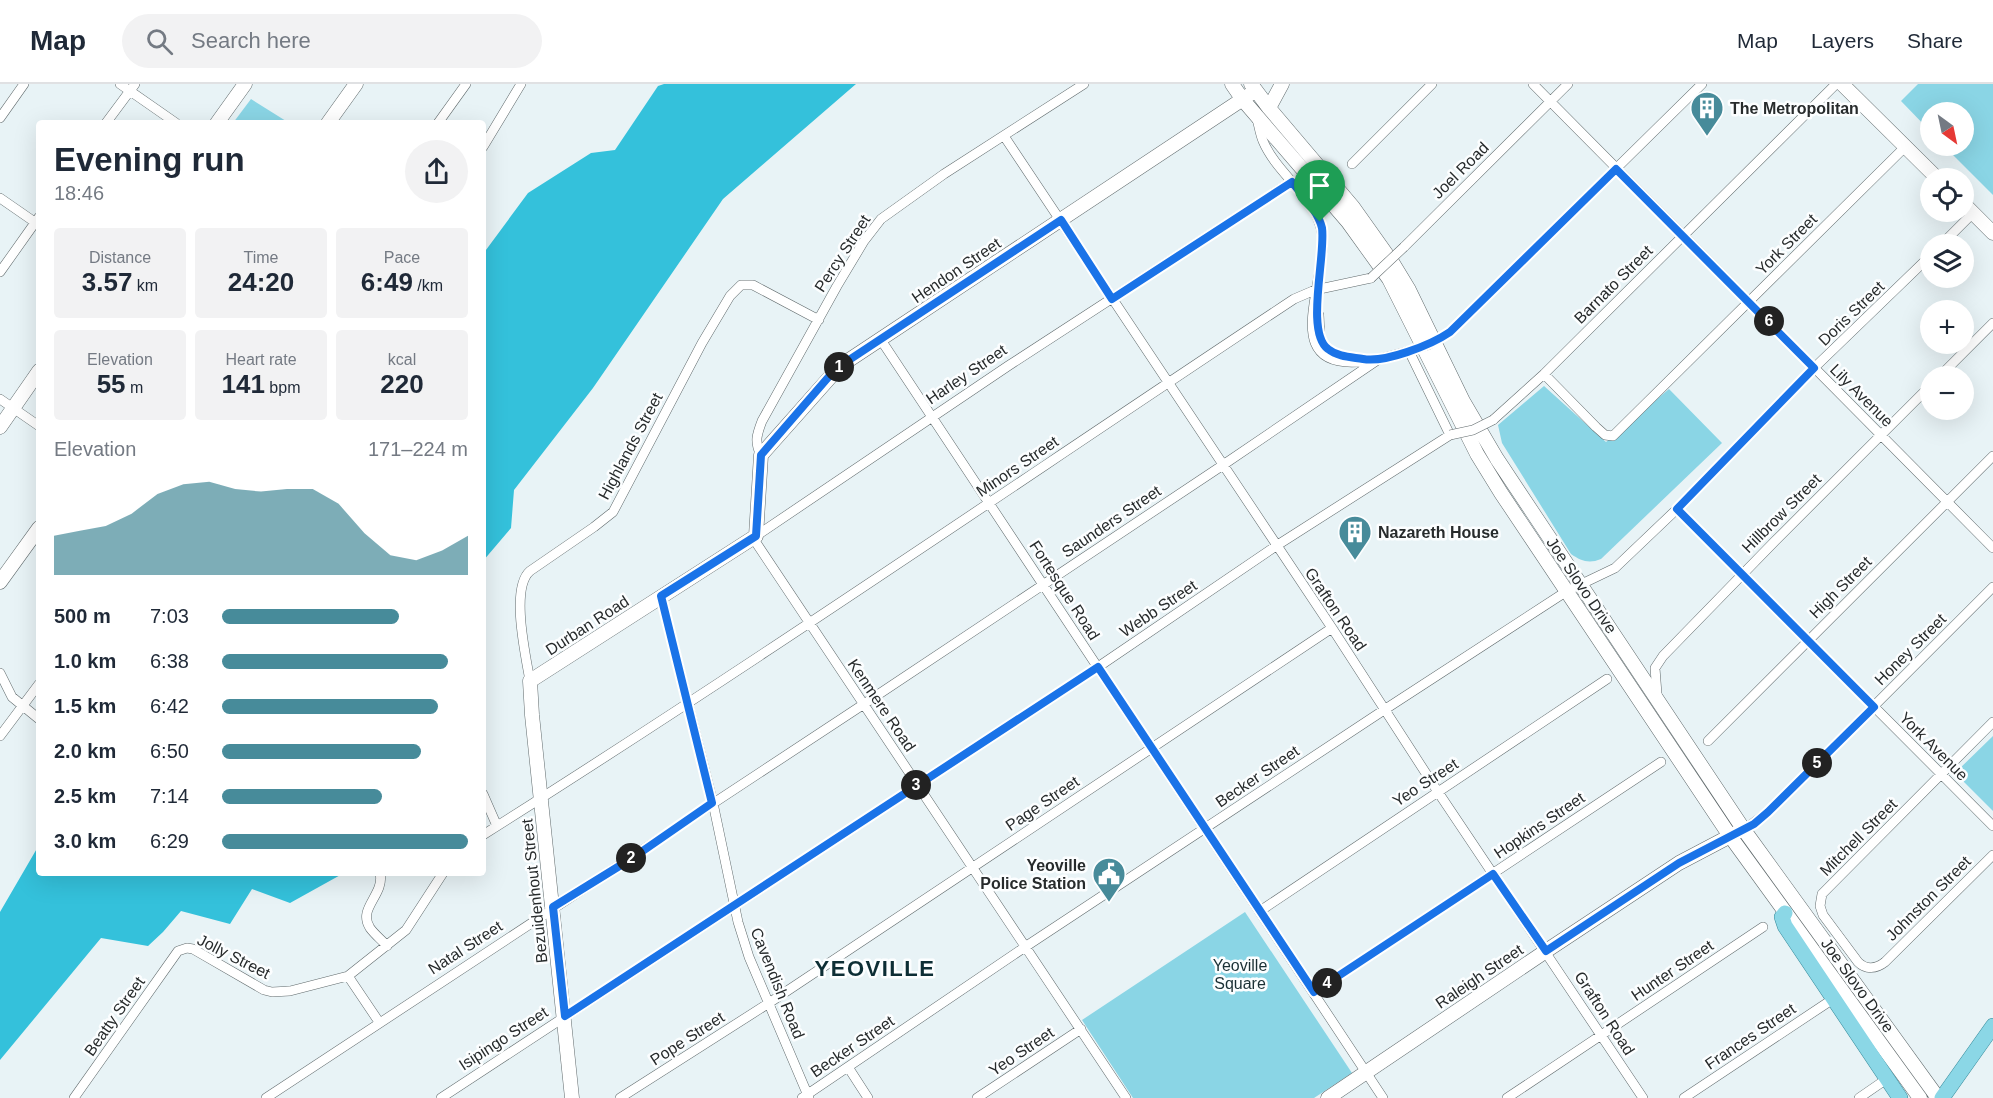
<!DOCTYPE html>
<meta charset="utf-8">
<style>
body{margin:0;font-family:Helvetica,sans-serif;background:#f2f2f3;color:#1f2937;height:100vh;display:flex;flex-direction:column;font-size:22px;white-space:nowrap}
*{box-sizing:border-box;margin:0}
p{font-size:20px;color:#747a83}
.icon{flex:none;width:33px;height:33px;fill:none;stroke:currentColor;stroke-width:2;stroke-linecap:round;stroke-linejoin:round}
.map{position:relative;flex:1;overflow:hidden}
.details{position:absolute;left:36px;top:36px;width:450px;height:756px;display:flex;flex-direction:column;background:#fff;border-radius:6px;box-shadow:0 6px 24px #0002}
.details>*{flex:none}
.needle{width:39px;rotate:147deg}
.buttons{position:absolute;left:1920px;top:18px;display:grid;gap:12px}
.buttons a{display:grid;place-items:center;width:54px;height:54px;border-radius:50%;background:#fff;box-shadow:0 6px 24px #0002;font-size:30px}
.pin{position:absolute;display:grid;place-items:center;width:51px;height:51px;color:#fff;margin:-62px -26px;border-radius:50% 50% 50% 0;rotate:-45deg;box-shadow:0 0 6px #0007}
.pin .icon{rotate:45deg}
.km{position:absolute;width:30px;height:30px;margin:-15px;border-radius:50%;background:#222;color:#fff;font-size:16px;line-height:30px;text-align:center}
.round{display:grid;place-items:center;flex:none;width:63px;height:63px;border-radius:32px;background:#f2f2f3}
.summary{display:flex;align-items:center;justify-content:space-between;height:102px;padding:0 18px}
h1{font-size:33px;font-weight:700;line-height:45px}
.stats{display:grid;grid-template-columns:repeat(3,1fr);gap:9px;height:102px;padding:6px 18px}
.stats div{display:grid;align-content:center;border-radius:6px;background:#f2f2f3;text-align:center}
.stats b{font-size:26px;font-weight:700}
.stats small{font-size:16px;font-weight:400}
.stats p{font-size:16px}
.chart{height:168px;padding:12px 18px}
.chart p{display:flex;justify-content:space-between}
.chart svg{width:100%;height:108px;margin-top:6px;fill:#478b9a;opacity:.7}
ul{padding:0 18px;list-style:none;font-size:20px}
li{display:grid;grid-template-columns:96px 72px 1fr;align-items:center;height:45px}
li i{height:15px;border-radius:8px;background:#478b9a}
header{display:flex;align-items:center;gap:36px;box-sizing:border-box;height:84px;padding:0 30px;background:#fff;border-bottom:2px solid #e0e1e3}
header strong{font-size:28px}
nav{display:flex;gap:33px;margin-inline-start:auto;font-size:21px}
.search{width:420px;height:54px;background:#f2f2f3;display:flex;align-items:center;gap:15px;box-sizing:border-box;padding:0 21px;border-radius:33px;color:#747a83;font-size:22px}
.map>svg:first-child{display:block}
.green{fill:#8ad5e5}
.forest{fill:#34c1db}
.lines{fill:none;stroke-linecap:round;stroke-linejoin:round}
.street-casing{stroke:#606a6c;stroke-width:10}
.secondary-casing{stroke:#606a6c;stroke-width:15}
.primary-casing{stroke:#368a9a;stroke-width:16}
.street{stroke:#fff;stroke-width:9}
.secondary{stroke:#fff;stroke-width:14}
.primary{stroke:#8bd7e6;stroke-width:15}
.street-bridge-casing{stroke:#606a6c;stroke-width:10;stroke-linecap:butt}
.street-bridge{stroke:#fff;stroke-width:9}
.route-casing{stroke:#fff;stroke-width:12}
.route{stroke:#1a73e8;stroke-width:8}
.labels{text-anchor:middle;stroke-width:5;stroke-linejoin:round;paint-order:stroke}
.poi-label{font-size:16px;font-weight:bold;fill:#272b2c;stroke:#fcfeff;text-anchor:start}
.street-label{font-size:16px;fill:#272b2c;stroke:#fcfeff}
.park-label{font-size:16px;fill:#1a3035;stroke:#fcfeff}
.district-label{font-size:22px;font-weight:bold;letter-spacing:1.5px;fill:#0d2e35;stroke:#fcfeff}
</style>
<header>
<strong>Map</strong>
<div class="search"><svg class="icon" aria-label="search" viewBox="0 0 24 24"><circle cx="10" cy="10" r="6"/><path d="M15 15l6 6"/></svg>Search here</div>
<nav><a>Map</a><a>Layers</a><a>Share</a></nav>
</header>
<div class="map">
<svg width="1993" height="1014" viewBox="0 0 1993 1014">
<rect width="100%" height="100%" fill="#e8f3f6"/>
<path class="green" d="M1918,0H1993V111L1944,62H1964V28H1930V47L1901,17Z
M251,15L286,37L282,39H233Z
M1544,302L1606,358L1669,305L1722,359L1601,475C1589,480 1581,477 1571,470L1502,359L1498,341Z
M1993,652V727L1955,689Z
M1245,828L1352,989L1314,1014H1133L1082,936Z"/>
<path class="forest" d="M664,0H856L723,115L593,304L514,406L511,444L483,477V170L528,109L591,69L615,66L658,2Z
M39,761V789H344L290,819L252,805L230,840L181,827L163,848L148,862L101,854L0,976V828Z"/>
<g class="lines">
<g class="street-casing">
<path id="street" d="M120,0L176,39
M1533,0L1993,464
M0,34L24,0
M1257,35C1259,42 1260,50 1263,57C1276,88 1310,109 1320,141C1336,188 1266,295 1374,276
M106,39L135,0
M438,39L466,0
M1004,52L1332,544L1438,708L1643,1014
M483,63L521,0
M1352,80L1432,0
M0,114L39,141
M1942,160L1973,129
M1404,163L1568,0
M0,188L39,133
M1319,231L1320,254L1326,263
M1450,248L1702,0
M881,256L1383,1014
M1544,290L1596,343L1605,351L1613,352L1905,63
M1940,292L1993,239
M0,315L39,342
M1493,336L1544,290L1836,0
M761,371C754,358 757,350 762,337L837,202L864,157L881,135L944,90L1084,0
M1677,425L1993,742
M756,452L1008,282L1291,98
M753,454L1126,1014
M661,512L713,719L738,838L749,873L809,1014
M0,589L12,613L39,635
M530,597C526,573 510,504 530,487L594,443L613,428L702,259L730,212L741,201H753L819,236
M1657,610L1655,584L1663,572L1775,457L1930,302
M1993,638L1822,810L1820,822L1823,831L1858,878C1866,886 1876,885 1885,878L1993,771
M0,652L39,600
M1708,657L1993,372
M483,710L497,742
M1744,746L1768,728L1993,503
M483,751C757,578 1024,394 1294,215L1315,206L1371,194
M380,789C385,811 357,824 370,844C375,851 382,856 387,862
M1260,827L1607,595
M348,892L379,938
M1314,908L1661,678
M848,983L868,1014
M74,1014L178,867L187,864L193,865L264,906L272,908L290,907L348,892L406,846L443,789
M266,1014L864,620L1223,381L1379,275L1409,267L1450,351L1276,462L1098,583L441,1014
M620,1014L769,919L1332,544
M802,1014L1025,863L1384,626L1567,507L1615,484L1677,425L1814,284L1930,172
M977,1014L1081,945
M1507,1014L1763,843
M1684,1014L1833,915
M1859,1014L1888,994"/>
</g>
<g class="secondary-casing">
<path id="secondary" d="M1232,0L1243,16L1348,138L1389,195L1477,370L1501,409L1730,752L1920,1014
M1251,0L1269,24L1353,123L1392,178L1409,206L1463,317L1497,375L1744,746L1938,1014
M1842,0L1937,94
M1269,24L1282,0
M217,39L245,0
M328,39L356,0
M1964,120L1993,149
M0,343L39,287
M0,498L39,444
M572,1014L532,631L530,597L756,452L761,371L840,282L1255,7
M1328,1014L1546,867L1679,779L1736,749"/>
</g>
<g class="primary-casing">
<path id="primary" d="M1785,829L1782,833L1785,842L1900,1014
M1942,1014L1993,942"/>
</g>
<use href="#street" class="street"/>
<use href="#secondary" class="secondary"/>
<use href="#primary" class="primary"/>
<g class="street-bridge-casing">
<path id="street-bridge" d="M1371,194L1404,163
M1409,267L1428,261L1450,248
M1450,351L1473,346L1493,336"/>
</g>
<use href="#street-bridge" class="street-bridge"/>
</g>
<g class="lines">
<g class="route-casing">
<path id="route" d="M1616,85L1814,284L1677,425L1874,623L1768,728L1754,740L1679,779L1546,867L1493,790L1314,908L1098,583L565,932L553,823L634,773L712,719L661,512L756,452L761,371L832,289L849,276L1061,136L1112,215L1292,98C1302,111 1318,127 1322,144C1326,171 1305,248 1328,265C1338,273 1351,273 1363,275C1385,279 1431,261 1450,248Z"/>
</g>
<use href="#route" class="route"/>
</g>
<defs>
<g id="building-pin" transform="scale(1.725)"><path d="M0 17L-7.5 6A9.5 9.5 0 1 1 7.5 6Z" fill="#478b9a" stroke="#fcfeff"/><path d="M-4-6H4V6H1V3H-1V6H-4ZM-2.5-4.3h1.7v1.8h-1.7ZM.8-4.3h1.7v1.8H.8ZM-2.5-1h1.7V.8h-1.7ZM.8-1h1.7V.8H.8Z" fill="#fff"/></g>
<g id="civic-pin" transform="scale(1.725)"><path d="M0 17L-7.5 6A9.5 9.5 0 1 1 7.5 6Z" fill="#478b9a" stroke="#fcfeff"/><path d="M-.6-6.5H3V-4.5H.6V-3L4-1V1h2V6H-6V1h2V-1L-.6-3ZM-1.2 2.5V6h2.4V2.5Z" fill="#fff"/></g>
</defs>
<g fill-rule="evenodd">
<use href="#building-pin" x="1707" y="24"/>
<use href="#building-pin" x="1355" y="448"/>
<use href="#civic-pin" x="1109" y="790"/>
</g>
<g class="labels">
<g class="poi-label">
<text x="1730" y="30">The Metropolitan</text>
<text x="1378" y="454">Nazareth House</text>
<text x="1086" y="787" text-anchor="end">Yeoville<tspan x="1086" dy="18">Police Station</tspan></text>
</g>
<g class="street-label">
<text transform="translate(1460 86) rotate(-45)" y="6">Joel Road</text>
<text transform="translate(1786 160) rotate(-45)" y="6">York Street</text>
<text transform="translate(842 169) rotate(-57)" y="6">Percy Street</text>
<text transform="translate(956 186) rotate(-34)" y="6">Hendon Street</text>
<text transform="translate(1613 200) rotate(-45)" y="6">Barnato Street</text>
<text transform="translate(1851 229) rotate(-44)" y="6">Doris Street</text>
<text transform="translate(966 290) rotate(-34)" y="6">Harley Street</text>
<text transform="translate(1862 311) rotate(45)" y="6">Lily Avenue</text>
<text transform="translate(630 362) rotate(-62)" y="6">Highlands Street</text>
<text transform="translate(1017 382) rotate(-34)" y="6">Minors Street</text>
<text transform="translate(1781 429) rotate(-45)" y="6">Hillbrow Street</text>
<text transform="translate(1111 437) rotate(-34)" y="6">Saunders Street</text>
<text transform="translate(1582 501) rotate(56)" y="6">Joe Slovo Drive</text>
<text transform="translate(1840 503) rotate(-45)" y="6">High Street</text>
<text transform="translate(1065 506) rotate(57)" y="6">Fortesque Road</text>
<text transform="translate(1158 524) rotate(-34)" y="6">Webb Street</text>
<text transform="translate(1336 525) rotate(56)" y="6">Grafton Road</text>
<text transform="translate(587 541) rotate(-33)" y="6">Durban Road</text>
<text transform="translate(1910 565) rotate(-45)" y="6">Honey Street</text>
<text transform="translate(882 621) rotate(56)" y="6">Kenmere Road</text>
<text transform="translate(1934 662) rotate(45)" y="6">York Avenue</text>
<text transform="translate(1257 692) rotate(-34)" y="6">Becker Street</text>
<text transform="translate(1425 698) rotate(-33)" y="6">Yeo Street</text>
<text transform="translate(1042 719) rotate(-34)" y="6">Page Street</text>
<text transform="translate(1539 741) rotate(-34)" y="6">Hopkins Street</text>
<text transform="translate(1858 753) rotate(-45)" y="6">Mitchell Street</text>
<text transform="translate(534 807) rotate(-96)" y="6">Bezuidenhout Street</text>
<text transform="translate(1928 814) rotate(-45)" y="6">Johnston Street</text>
<text transform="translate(465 863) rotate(-33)" y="6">Natal Street</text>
<text transform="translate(234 872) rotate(27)" y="6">Jolly Street</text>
<text transform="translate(1672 886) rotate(-34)" y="6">Hunter Street</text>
<text transform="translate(1479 892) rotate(-34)" y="6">Raleigh Street</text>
<text transform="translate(778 899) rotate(68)" y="6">Cavendish Road</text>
<text transform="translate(1858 901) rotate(54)" y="6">Joe Slovo Drive</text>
<text transform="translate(1605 929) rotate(57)" y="6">Grafton Road</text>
<text transform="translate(114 932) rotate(-55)" y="6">Beatty Street</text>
<text transform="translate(1750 952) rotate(-34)" y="6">Frances Street</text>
<text transform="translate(503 954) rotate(-33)" y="6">Isipingo Street</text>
<text transform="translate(687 954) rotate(-33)" y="6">Pope Street</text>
<text transform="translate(852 962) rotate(-34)" y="6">Becker Street</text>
<text transform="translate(1021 967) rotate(-34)" y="6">Yeo Street</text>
</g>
<g class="park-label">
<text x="1240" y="887">Yeoville<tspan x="1240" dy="18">Square</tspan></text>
</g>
<g class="district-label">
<text x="875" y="892">YEOVILLE</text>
</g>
</g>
</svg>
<div class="buttons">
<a><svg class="needle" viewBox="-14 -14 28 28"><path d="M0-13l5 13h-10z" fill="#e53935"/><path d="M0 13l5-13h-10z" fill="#747a83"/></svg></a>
<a><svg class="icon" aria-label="locate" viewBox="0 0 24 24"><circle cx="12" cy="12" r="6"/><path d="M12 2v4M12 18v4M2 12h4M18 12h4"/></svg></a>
<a><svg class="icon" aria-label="layers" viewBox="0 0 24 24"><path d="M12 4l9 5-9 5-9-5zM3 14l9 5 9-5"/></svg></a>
<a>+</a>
<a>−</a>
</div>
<div class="pin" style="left:1320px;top:138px;background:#1e9e55"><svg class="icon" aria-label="arrive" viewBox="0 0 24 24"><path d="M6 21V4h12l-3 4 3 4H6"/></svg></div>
<b class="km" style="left:839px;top:283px">1</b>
<b class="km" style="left:631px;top:774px">2</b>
<b class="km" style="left:916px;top:701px">3</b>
<b class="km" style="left:1327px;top:899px">4</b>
<b class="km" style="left:1817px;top:679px">5</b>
<b class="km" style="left:1769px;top:237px">6</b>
<section class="details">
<div class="summary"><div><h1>Evening run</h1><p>18:46</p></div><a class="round"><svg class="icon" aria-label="share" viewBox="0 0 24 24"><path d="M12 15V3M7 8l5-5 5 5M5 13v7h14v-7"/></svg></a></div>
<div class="stats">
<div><p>Distance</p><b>3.57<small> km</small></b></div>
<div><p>Time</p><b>24:20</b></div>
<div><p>Pace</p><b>6:49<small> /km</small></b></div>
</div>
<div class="stats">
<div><p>Elevation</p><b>55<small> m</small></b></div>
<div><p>Heart rate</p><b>141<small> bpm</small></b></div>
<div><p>kcal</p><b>220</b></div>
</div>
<div class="chart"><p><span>Elevation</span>171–224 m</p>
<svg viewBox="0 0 160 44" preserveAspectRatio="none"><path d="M0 44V28L10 26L20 24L30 19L40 11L50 7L60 6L70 9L80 10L90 9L100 9L110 15L120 27L130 36L140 38L150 34L160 28V44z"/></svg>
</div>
<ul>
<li><b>500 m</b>7:03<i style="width:72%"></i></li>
<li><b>1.0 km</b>6:38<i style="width:92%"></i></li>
<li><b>1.5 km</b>6:42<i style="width:88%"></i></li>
<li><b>2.0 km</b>6:50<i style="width:81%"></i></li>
<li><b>2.5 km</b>7:14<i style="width:65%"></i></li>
<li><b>3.0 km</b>6:29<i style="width:100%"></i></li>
</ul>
</section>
</div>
